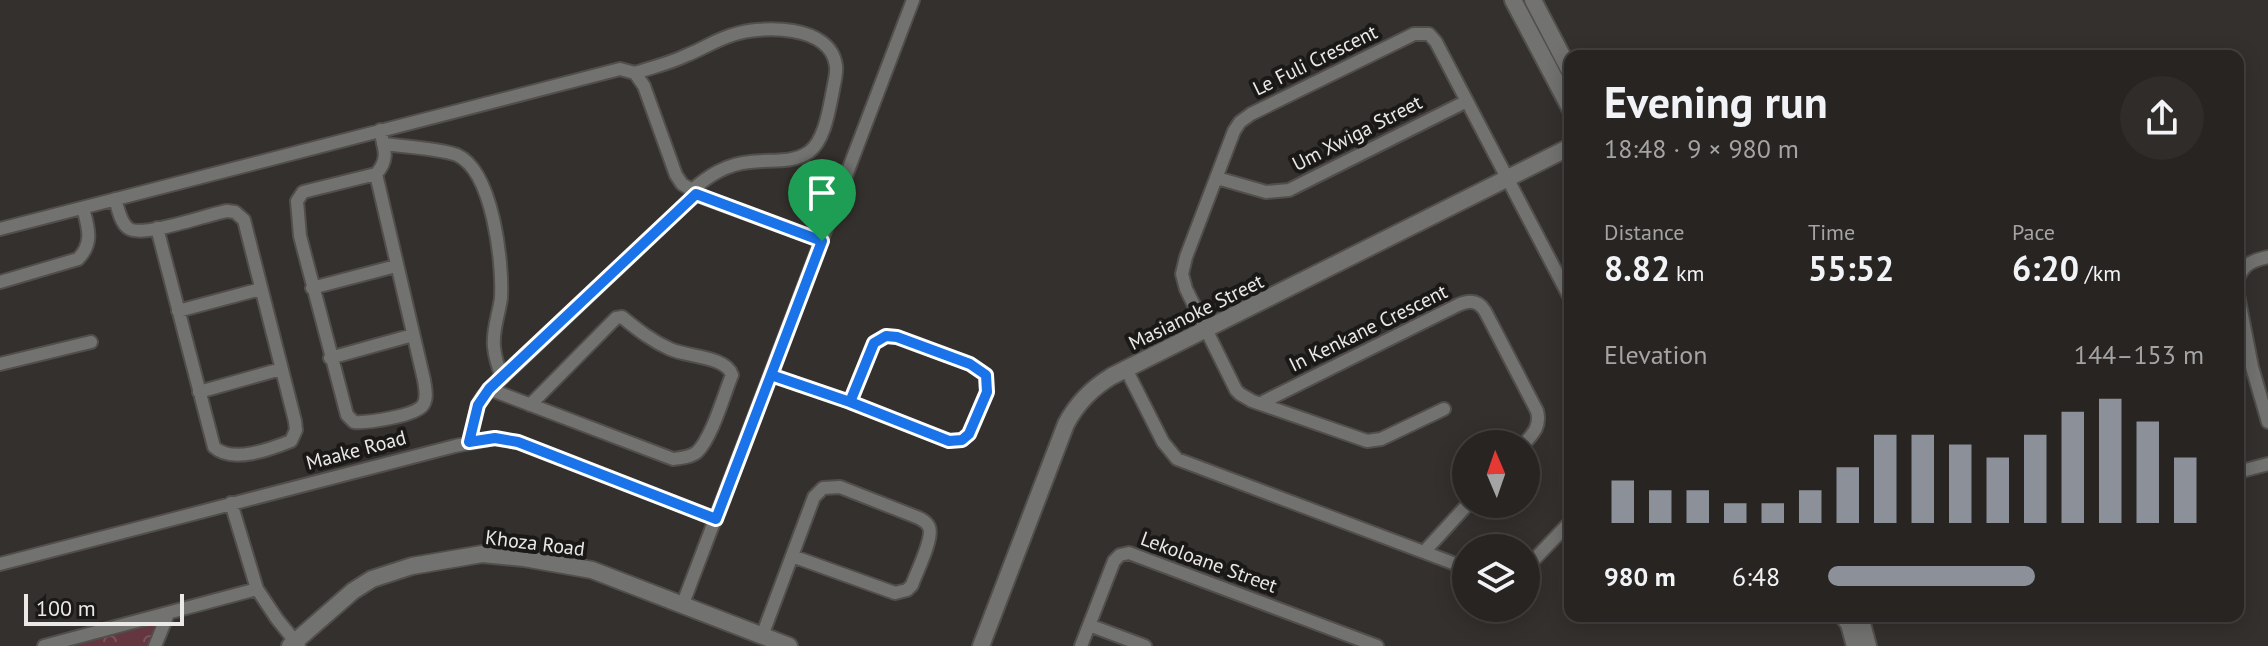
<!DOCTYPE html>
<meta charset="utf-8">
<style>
body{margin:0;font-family:"PT Sans",sans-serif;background:#2f2c2a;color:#f1f3f6;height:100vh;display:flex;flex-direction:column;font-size:30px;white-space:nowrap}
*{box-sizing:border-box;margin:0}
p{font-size:26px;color:#a4a4a5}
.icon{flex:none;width:44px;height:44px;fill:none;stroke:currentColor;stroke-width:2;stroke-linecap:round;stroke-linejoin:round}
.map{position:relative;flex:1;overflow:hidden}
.drawer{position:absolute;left:1564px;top:50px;width:680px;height:572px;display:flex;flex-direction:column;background:#272422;border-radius:16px;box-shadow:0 4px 20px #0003,0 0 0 2px #434140}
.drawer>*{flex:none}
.needle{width:52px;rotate:358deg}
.controls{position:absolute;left:1452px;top:430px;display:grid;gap:16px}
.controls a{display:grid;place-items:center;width:88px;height:88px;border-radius:50%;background:#272422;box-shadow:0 4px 20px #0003,0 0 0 2px #434140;font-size:40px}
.scale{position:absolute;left:24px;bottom:20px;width:160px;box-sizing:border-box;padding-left:8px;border:4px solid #ebe9e7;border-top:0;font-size:22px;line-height:28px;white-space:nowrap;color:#ebe9e7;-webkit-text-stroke:6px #1a1917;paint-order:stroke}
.pin{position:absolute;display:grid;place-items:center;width:68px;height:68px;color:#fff;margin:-82px -34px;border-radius:50% 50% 50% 0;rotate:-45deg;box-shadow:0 0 8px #0007}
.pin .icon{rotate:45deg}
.round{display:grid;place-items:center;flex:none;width:84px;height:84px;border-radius:42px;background:#2f2c2a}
.headline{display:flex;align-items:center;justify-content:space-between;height:136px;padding:0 40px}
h1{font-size:44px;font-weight:800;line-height:60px}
.stats{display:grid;grid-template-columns:repeat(3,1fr);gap:12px;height:136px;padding:8px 40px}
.stats div{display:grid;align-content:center}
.stats b{font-size:34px;font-weight:800}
.stats small{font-size:22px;font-weight:400}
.stats p{font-size:22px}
.chart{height:224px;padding:16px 40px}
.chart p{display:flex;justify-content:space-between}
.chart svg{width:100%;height:144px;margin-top:8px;stroke:#8c9099;stroke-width:6}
ul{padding:0 40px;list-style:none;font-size:26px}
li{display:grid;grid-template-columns:128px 96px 1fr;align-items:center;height:60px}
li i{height:20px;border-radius:10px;background:#8c9099}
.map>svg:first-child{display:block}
.park{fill:url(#park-crowns)}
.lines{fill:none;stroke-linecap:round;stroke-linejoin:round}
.minor-casing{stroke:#514e4b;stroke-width:16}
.tertiary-casing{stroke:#514e4b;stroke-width:20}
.minor{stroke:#727270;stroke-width:12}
.tertiary{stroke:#727270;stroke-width:16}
.route-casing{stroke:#fff;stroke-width:16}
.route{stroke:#1a73e8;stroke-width:10}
.labels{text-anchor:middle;stroke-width:8;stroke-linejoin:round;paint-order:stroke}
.street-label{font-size:20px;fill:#ebe9e7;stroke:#1a1917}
</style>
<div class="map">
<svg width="2268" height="646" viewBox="0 0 2268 646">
<defs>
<pattern id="park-crowns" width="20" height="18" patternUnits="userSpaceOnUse" patternTransform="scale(2)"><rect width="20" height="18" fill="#643640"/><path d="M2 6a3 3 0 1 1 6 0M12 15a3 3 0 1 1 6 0" fill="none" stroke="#7a535c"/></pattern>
</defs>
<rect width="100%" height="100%" fill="#34302d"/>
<path class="park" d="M151,622H157L150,646H58Z"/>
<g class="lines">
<g class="minor-casing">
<path id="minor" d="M635,73C653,67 671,63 687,55C702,49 716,40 732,35C761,25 831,24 836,66C837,74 834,83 833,90C829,109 825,140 809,152C792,164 769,159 750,162C726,164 708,176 691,191
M383,144C401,146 442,149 457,155C493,171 503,263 501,298C499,314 492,331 494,347C495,357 498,367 502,377
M376,174L424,380C425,388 428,398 423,405C416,416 367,423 354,422L347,415L300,236L297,201L303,192L376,174C390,159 384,148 380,130
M1217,178L1266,192L1289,190L1467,101
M115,199C118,208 120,222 128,228C141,239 208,214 227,211L235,212L244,220L295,421L296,430L291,441C271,449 232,464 214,447L157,228
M0,229L620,69L635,73L644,86L676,175L682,184L705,198L822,241
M2238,278C2244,264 2253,260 2268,257
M0,282L78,259C94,243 88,227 83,208
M312,288L396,266
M2238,295L2252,367L2268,422
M178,311L261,289
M330,358L413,335
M0,364L91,342
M1126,369L1163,442L1177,459L1466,568
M771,375L850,402L949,441L962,440L969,434L987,392L986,375L970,364L897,337L886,336L874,343L850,402
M489,389L673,459C681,458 691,457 697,452C712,438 724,394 732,375C726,356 687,357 670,349C652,341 638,330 622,317L616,318L530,405
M199,392L281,369
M1261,403L1458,305C1469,300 1478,300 1485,311L1537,411C1541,426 1533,434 1524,444
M1444,409L1381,439L1367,441L1252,401L1240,394L1236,390L1186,289L1182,274L1186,257L1234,131L1240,122L1251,114L1414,34H1429L1436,42L1570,298
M469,442L478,405L483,396L696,194
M2238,472L2268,464
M231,503L257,589L277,619L299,646
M1424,552L1468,504
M0,564L455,446L495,438L518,442L716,519
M1526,568L1570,522
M682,606L913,0
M1089,625L1145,646
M762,636L814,497L823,488L840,487L919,518C924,521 927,522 929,527C934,538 916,573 912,585L907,590L895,593L792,556
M44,646L257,589
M155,646L168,614
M1081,646L1114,561L1120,555L1129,553L1377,646"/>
</g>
<g class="tertiary-casing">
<path id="tertiary" d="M1513,0L1570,108
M1533,0L1570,71
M1843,616L1849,624L1855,646
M1860,616L1868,646
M290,646L353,591L372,579L412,566L482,554L524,558L592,570L789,646
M981,646L1066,424C1077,403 1092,388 1112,376L1570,147"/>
</g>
<use href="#minor" class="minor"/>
<use href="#tertiary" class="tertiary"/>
</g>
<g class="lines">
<g class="route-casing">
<path id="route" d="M822,241L696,194L489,389L478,405L469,442L495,438L518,442L716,519L771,375L850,402L949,441L962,440L969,434L987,392L986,375L970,364L897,337L886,336L874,343L850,402L771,375L822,241"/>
</g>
<use href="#route" class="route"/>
</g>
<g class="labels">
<g class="street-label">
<text transform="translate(1315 60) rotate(-26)" y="7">Le Fuli Crescent</text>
<text transform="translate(1357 133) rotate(-27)" y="7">Um Xwiga Street</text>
<text transform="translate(1196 312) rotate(-26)" y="7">Masianoke Street</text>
<text transform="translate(1368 328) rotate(-26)" y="7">In Kenkane Crescent</text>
<text transform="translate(356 450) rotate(-15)" y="7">Maake Road</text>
<text transform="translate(535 543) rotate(7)" y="7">Khoza Road</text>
<text transform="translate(1209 562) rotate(20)" y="7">Lekoloane Street</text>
</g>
</g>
</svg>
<div class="controls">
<a><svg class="needle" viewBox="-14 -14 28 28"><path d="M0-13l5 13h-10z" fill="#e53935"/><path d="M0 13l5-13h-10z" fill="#a4a4a5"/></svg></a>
<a><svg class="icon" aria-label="layers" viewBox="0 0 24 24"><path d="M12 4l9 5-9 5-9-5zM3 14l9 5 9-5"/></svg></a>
</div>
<div class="scale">100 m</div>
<div class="pin" style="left:822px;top:241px;background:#1e9e55"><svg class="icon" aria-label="arrive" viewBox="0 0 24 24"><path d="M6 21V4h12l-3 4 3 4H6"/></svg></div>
<section class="drawer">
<div class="headline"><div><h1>Evening run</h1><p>18:48 · 9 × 980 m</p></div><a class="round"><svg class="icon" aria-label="share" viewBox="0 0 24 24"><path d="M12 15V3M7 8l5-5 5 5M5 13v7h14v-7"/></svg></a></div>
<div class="stats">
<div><p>Distance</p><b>8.82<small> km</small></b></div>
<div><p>Time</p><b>55:52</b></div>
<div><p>Pace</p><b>6:20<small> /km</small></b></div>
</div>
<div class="chart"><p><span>Elevation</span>144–153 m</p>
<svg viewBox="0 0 160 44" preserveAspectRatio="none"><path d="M5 44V31M15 44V34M25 44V34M35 44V38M45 44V38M55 44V34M65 44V27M75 44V17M85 44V17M95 44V20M105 44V24M115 44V17M125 44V10M135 44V6M145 44V13M155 44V24"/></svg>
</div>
<ul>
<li><b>980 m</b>6:48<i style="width:55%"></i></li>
</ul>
</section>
</div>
